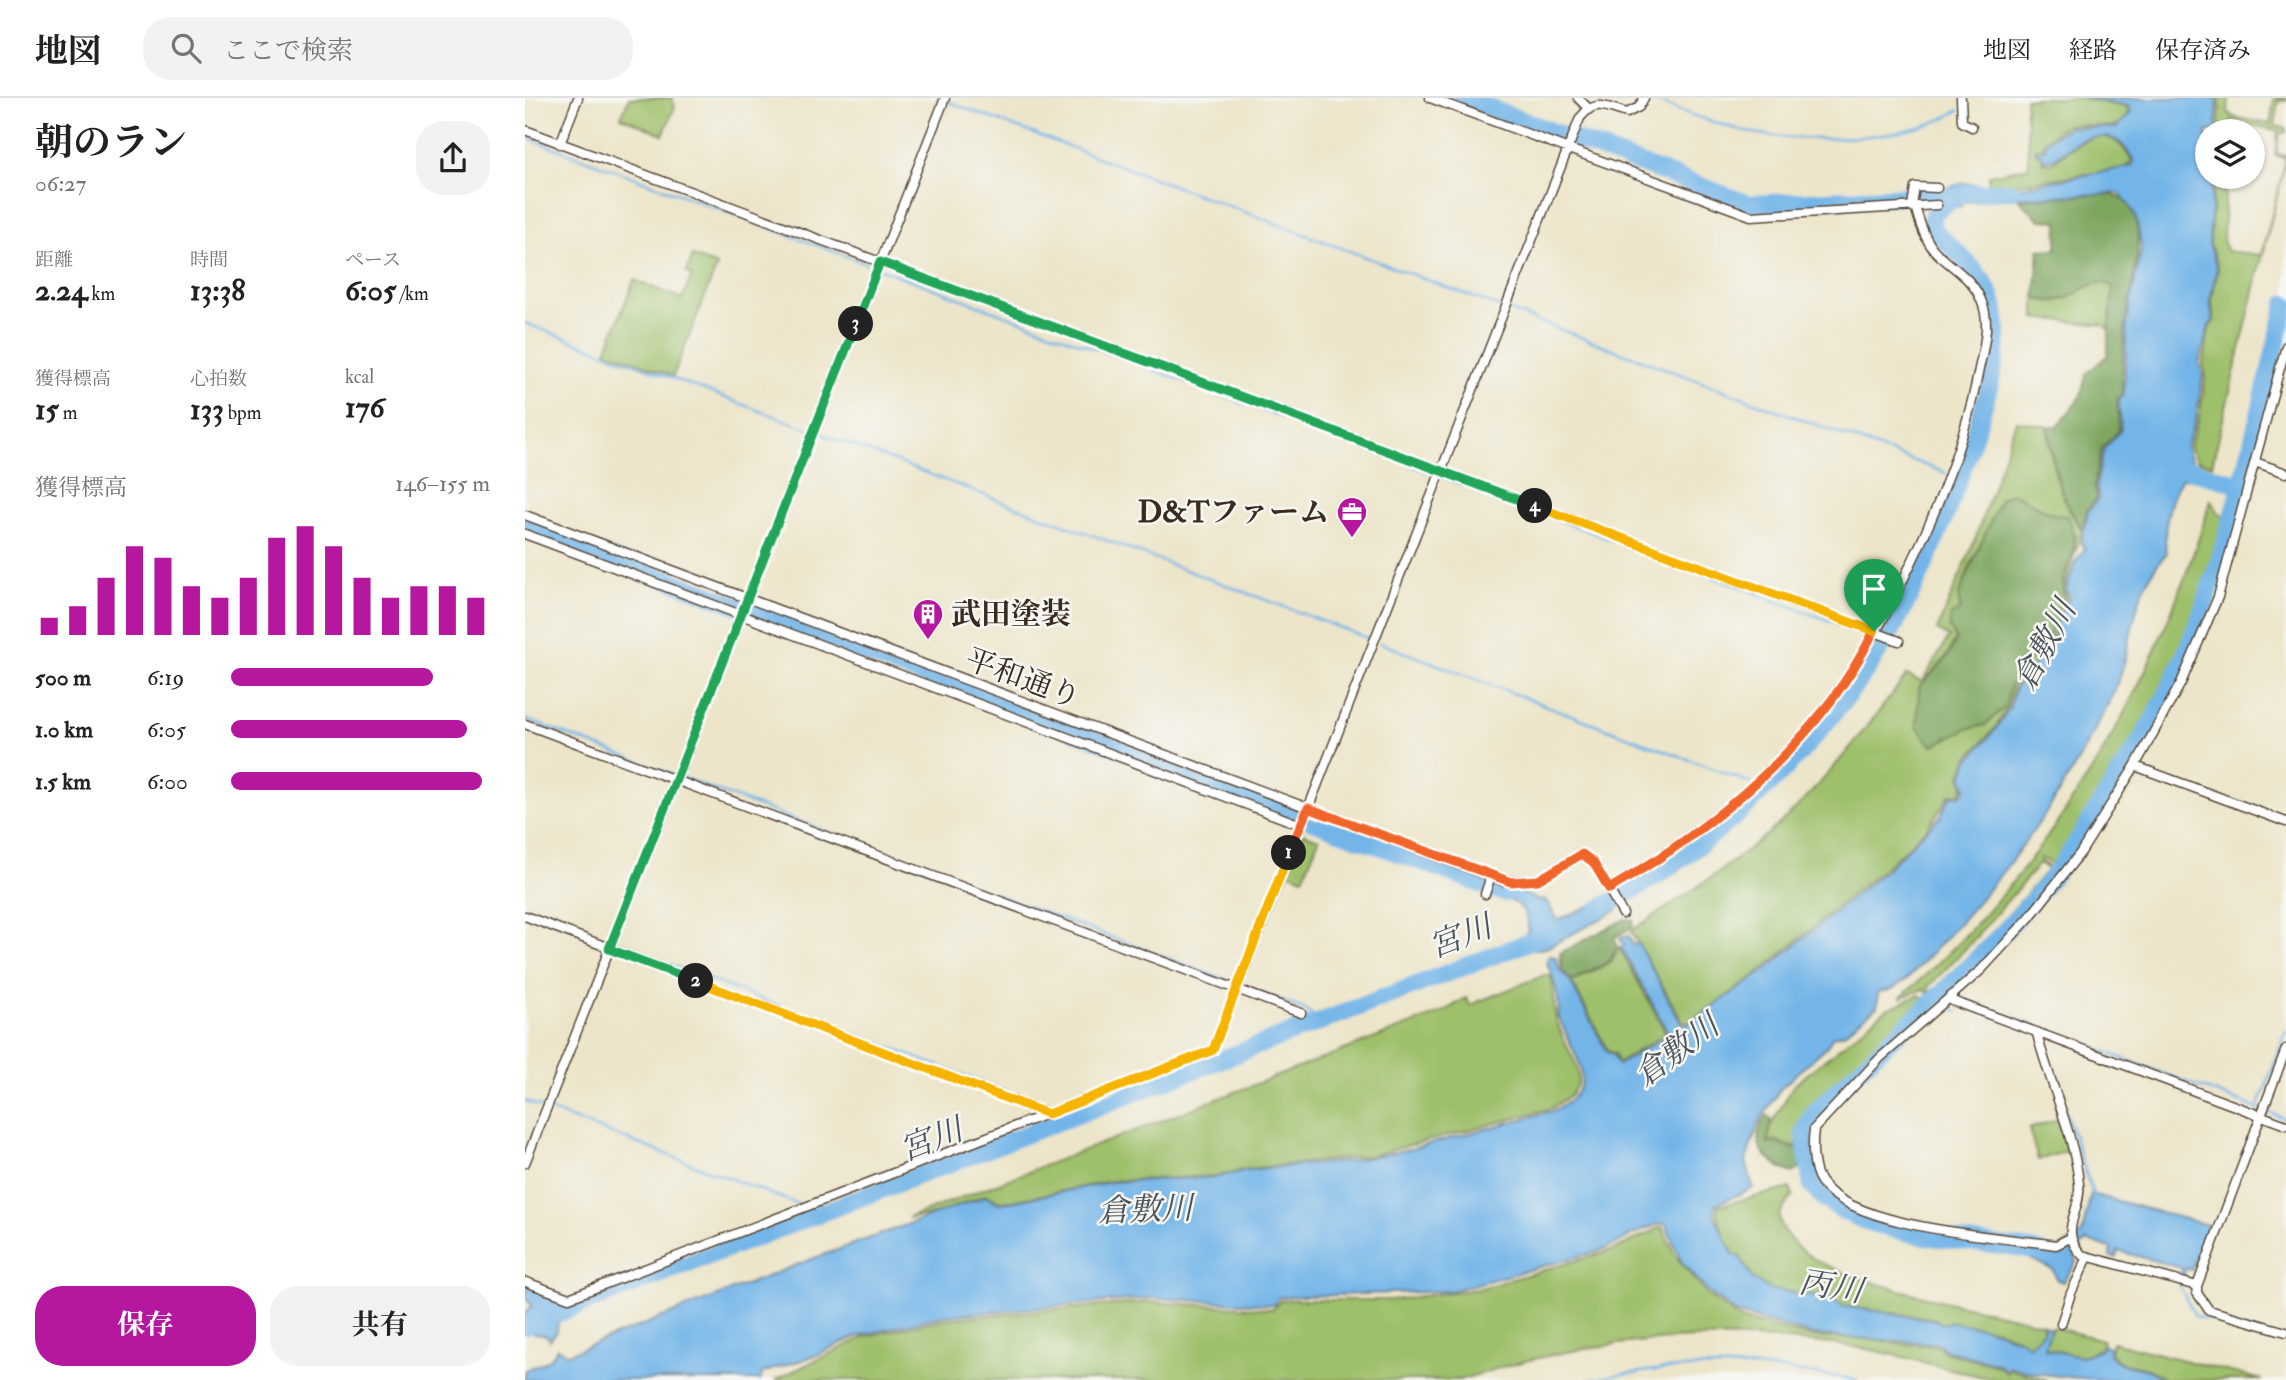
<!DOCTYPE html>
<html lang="ja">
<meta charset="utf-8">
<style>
body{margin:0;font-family:"IM FELL Double Pica","Noto Serif JP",serif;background:#f2f2f2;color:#222;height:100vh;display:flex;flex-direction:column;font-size:26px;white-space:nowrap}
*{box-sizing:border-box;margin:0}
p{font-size:23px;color:#767676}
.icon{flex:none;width:38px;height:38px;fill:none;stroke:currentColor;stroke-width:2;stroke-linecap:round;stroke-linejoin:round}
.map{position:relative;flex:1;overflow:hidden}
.panel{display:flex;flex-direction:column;background:#fff;width:525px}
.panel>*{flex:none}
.controls{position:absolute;left:1670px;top:21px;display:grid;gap:14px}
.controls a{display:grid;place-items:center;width:70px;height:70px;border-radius:50%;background:#fff;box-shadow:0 2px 5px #0004;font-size:35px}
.pin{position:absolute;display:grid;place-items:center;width:60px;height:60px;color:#fff;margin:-72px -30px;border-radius:50% 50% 50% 0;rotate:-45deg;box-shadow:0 0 7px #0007}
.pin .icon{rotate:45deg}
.km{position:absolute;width:35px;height:35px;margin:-18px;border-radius:50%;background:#222;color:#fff;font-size:19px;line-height:35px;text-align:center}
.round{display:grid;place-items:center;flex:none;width:74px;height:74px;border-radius:28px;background:#f2f2f2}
.headline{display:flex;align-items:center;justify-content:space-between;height:119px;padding:0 35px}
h1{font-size:38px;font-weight:700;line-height:52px}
.metrics{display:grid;grid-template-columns:repeat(3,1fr);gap:10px;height:119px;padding:7px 35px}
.metrics div{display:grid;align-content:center}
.metrics b{font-size:30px;font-weight:700}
.metrics small{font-size:19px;font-weight:400}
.metrics p{font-size:19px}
.chart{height:196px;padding:14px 35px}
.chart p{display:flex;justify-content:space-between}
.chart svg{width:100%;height:126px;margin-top:7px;stroke:#b5179e;stroke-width:6}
.cta{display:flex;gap:14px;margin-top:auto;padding:14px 35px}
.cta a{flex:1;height:80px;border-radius:28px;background:#b5179e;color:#fff;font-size:28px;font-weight:700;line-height:80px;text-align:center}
.cta a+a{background:#f2f2f2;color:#222}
ul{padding:0 35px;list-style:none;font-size:23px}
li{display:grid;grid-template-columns:112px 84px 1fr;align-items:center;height:52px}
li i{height:18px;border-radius:9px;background:#b5179e}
header{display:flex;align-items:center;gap:42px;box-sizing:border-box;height:98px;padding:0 35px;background:#fff;border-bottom:2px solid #e0e0e0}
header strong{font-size:33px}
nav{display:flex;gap:38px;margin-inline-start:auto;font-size:24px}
.search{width:490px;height:63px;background:#f2f2f2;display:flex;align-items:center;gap:18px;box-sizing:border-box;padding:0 24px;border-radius:28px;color:#767676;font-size:26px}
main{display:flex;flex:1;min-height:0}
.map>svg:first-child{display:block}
.green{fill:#9ec06a;stroke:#6c7544;stroke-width:2;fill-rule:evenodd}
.forest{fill:#7ea65e;stroke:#5c683e;stroke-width:2}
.water{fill:#73b5e8;stroke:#577083;stroke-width:2}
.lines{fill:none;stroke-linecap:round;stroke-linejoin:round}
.stream{stroke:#73b5e8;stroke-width:2.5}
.river{stroke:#73b5e8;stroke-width:18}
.street-casing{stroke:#564638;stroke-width:11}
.street{stroke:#fff;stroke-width:8}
.split-1-casing{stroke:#fff;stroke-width:14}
.split-2-casing{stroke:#fff;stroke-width:14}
.split-3-casing{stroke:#fff;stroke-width:14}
.split-4-casing{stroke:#fff;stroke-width:14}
.split-5-casing{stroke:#fff;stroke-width:14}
.split-1{stroke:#f0652b;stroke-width:9}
.split-2{stroke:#f5b400;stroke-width:9}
.split-3{stroke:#22a559;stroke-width:9}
.split-4{stroke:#22a559;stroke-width:9}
.split-5{stroke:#f5b400;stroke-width:9}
.labels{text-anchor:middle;stroke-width:5;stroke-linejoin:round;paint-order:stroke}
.poi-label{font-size:30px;font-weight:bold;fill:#3b2a1e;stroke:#f6f6f2;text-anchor:end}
.street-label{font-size:30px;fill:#3b2a1e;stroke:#f6f6f2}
.water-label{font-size:32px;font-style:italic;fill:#4c545b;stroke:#f6f6f2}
</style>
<header>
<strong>地図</strong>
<div class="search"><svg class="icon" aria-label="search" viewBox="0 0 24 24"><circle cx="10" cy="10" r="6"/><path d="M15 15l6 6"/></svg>ここで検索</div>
<nav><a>地図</a><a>経路</a><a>保存済み</a></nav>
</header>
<main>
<section class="panel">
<div class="headline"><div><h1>朝のラン</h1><p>06:27</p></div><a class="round"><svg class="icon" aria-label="share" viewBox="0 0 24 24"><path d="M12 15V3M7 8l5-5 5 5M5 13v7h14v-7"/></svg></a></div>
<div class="metrics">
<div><p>距離</p><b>2.24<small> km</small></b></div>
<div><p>時間</p><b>13:38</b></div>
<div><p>ペース</p><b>6:05<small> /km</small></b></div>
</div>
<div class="metrics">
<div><p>獲得標高</p><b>15<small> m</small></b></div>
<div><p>心拍数</p><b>133<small> bpm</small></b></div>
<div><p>kcal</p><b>176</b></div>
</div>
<div class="chart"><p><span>獲得標高</span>146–155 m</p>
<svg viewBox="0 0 160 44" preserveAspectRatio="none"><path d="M5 44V38M15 44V34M25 44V24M35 44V13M45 44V17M55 44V27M65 44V31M75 44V24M85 44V10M95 44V6M105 44V13M115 44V24M125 44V31M135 44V27M145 44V27M155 44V31"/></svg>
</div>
<ul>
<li><b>500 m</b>6:19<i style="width:78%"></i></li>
<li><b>1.0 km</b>6:05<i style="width:91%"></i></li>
<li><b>1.5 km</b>6:00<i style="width:97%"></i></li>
</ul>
<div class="cta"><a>保存</a><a>共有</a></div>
</section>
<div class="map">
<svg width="1761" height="1282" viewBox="0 0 1761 1282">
<rect width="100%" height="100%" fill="#f6f6f2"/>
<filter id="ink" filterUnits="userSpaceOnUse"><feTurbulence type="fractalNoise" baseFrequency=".0143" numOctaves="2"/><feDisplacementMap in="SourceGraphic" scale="14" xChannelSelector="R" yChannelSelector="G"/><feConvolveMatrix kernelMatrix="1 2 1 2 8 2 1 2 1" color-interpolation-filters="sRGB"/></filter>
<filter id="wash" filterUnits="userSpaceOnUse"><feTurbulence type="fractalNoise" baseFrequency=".00686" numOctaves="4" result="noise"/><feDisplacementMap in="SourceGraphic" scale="28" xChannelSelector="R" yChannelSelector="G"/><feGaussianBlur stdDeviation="1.57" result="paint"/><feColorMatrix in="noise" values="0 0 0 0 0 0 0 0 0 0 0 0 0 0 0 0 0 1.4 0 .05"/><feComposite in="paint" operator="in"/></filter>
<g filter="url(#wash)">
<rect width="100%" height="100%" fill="#ede5c9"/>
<path class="green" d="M104,0H147L150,9L138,37L96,19Z
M1500,0H1551L1601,9L1604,15C1593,40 1563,23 1543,27C1536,29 1526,38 1520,43L1519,49L1510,50V55L1517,59V64L1526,65C1555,43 1583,19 1607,63L1598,71L1463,90L1464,77L1504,69Z
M1695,0H1704L1703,14L1708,19L1745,26L1749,0H1761V3L1754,2L1750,28L1761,30V35H1755L1751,55L1761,58V61L1750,57L1753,33L1706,22L1705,33H1694Z
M1761,61L1687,367L1672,363L1664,349L1674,320L1681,276L1678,267L1685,227L1689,224L1687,202L1693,170L1685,146L1689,79H1701L1698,140L1701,153L1737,157Z
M168,158L192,168L148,278L81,253L109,182L157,201L167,177L161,174Z
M1578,183L1588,188L1585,233L1579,227L1510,220V201C1546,211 1549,189 1578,183Z
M1491,323L1522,328C1526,366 1534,402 1557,432L1539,491L1542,500L1531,521L1529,535L1503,575L1489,589L1483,608L1470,630L1442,661L1436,677L1439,689L1434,696H1425C1402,740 1357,771 1320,802C1269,845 1220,890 1163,924L1157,923L1106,833C1157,800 1207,767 1253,727C1302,683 1342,629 1382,577L1397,584L1424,539L1412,532L1450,442ZM1487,395L1530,417L1551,437C1548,457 1534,481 1539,500L1529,517L1525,536L1486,587L1480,609L1460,627L1441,631L1407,648L1394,589C1415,568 1430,552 1435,522C1436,513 1432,503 1435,495C1446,458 1465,427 1487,395Z
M1686,402L1694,416L1700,418C1665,549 1608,657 1529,767L1517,760L1515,762L1525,770L1469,837L1406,898L1398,891L1375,900C1529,766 1627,596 1686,402ZM1515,765L1523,771C1487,814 1451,855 1410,894L1405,895L1403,889L1443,848Z
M776,734L794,741L778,780L760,773Z
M1094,849L1141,935L1093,965L1090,956L1083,953L1047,884L1086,864Z
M1020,877L1026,878C1030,894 1028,902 1030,915C1036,958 1083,982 1024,1011L844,1058L722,1071L693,1078L586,1083L486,1103L475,1104L461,1097L408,1117L383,1120L918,914L941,900L945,907Z
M1394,897L1402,903L1367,931L1288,1009L1277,1022L1276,1048L1266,1049L1251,1042L1244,1045L1245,1029L1268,988L1362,911Z
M1534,1021L1542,1053L1513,1062L1504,1031Z
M1265,1090L1268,1097L1254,1117C1256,1141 1284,1160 1305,1169C1366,1195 1452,1209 1518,1226V1234L1504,1247C1481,1228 1444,1228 1416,1225L1411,1221L1317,1208L1305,1199L1247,1192L1228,1181L1215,1158L1209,1156L1200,1140L1192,1116L1193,1108Z
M1137,1129L1150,1157L1182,1197L1215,1221L1288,1239L1358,1241L1362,1245L1414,1248L1419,1254L1473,1268L1481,1275L1485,1271L1522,1282C1507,1282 1490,1282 1475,1282C1426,1274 1378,1256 1329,1249C1196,1230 1063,1239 935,1282H250L339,1239L418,1221L625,1204L748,1211L756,1202H867L953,1191L1088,1152Z
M1527,1229L1578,1242L1576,1250L1556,1259L1520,1250Z
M1587,1244L1737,1282H1642L1623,1271L1596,1265L1585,1255Z"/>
<path class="forest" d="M1581,96C1634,100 1606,185 1602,219C1598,245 1597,270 1597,296L1592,301L1594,332L1577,350L1569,388L1572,400L1562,412L1558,431C1535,402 1527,366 1524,329H1532L1555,300L1562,275L1582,258L1588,188C1560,174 1553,212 1510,200L1514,152L1532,151L1533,123L1515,122L1494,101Z
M1487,395L1530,417L1543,418C1562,460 1531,468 1539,500L1529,517L1525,536L1486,587L1480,609L1460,627L1441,631L1407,648L1392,628L1394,589L1422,560L1432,542L1424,530L1426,517L1436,512L1433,499L1475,401Z
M1100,821L1108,822V828L1089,840L1092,847L1085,863L1047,882L1037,872L1035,855Z
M1242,1017L1246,1021L1243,1046L1251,1044L1265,1051L1275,1049V1071L1268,1075C1241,1065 1221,1044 1242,1017Z"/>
<path class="water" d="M1557,0H1693L1691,33H1682V79H1688L1684,146L1692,170L1685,202L1688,224L1684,227L1674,266L1678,276L1671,321L1661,349L1667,366L1682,371L1683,378L1656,381C1645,401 1636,433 1642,455C1612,485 1608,530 1598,568C1591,594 1575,622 1562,646C1513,739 1453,807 1381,882L1365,892L1353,894L1352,909L1319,935L1307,939L1302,948L1256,990L1233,1026L1221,1063L1228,1090L1190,1107L1189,1117L1208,1156L1215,1159L1228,1181L1246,1192L1305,1199L1317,1208L1411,1222L1416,1226L1427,1224L1461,1230L1497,1242L1504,1248L1518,1234L1519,1227L1525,1230L1520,1251L1556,1259L1576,1251L1577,1247L1584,1249V1257L1595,1266L1623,1272L1639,1282C1587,1282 1532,1282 1484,1269L1481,1273L1473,1266L1420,1252L1415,1246L1288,1237L1211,1215L1183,1194L1156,1163L1140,1125C1115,1130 1098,1144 1074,1153L925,1193L754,1199L749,1207L627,1200L417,1218L330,1239L292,1257L237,1275L236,1282H0V1272C12,1267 28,1264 32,1250L43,1256L287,1161L461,1098L474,1105L486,1104L586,1084L693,1079L722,1072L826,1063L882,1052L1027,1013C1081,988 1048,960 1034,919C1033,913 1034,909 1033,903C1032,889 1026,874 1021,863L1025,858L1031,859L1035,873L1044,881L1082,954L1088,957L1093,967L1144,936L1096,849L1099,847L1095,841L1103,837L1109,847L1113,845L1156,925L1161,927L1237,875L1364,769L1415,719L1426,698H1435L1441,690L1437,678L1444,662L1471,631L1485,609L1490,590L1521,552L1531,535L1532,521L1545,500L1541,491L1551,463L1560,451L1556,445L1563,414L1574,400L1571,388L1579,351L1596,332L1594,302L1599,297L1602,224L1616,151C1614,125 1612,114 1594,95L1463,101V92L1497,89L1607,68L1609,63C1599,47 1594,38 1574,39C1545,39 1537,64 1518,62V57L1511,54V52L1520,51L1521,43L1544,29L1591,30L1606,15L1603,8Z
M1439,85L1450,86L1454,91V103L1437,104L1436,108L1423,110L1414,103V92Z
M968,783L1016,803L1020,801L1033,822L1084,799L1092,812L1021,850L1003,852L998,839L1003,833C1004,806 988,803 965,795Z
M1566,1096L1683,1127L1667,1172L1661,1170L1659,1178L1655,1177L1657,1170L1593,1153L1591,1160L1585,1158L1586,1150L1562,1143L1548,1155L1552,1163L1538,1184L1532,1182L1528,1172L1492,1154L1493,1145L1534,1151L1557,1136Z
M3,1188L43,1204L61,1197L66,1210L33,1220L32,1233L25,1242L22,1238L0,1233V1215L7,1208L0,1198Z"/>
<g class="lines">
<path class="stream" d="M413,0L1421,375
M1122,0C1156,13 1189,26 1224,34C1278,46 1388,43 1434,12
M0,39L1343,537
M0,225L845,541
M1349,540L1359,544
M855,545L1226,685
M0,621L149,677
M155,679L779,911L795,924
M0,812L520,1008L532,1016L535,1023
M1435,900L1734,1011
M1423,909L1432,913
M1519,947L1569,1100
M0,1003L278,1108
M1733,1010L1761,934
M1742,1014L1761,1021
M284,1111L294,1115
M1654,1187L1670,1218L1761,1242
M1064,1282C1152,1264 1245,1266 1332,1282"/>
<path class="river" d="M937,0L1224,106L1383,98H1432
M1661,371L1715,386
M0,428L980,795
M1072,812C1186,755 1285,658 1354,553C1393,493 1422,416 1445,350C1460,306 1482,245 1467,200C1458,174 1427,151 1409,132L1406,124L1409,113L1438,95L1486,93
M1516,1154C1451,1141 1331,1143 1287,1088L1279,1034L1288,1016C1369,935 1459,864 1531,774C1548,752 1562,727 1577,703C1606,659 1635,614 1656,566C1706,451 1731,326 1761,206
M0,1228L1022,837"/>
</g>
</g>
<g filter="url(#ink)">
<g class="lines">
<g class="street-casing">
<path id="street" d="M905,0L1226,118L1412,107
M1053,0L1063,10
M1436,0L1437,24L1447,29
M0,32L1374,543
M35,46L53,0
M1387,108L1390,89L1412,90
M1730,364L1761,375
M0,417L978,783L1013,782L1057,756L1068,764L1098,816
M0,436L776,727
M1351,534C1396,451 1436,364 1454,271C1459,248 1466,224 1456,202C1447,179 1425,169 1409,152C1399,140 1394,123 1390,108
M0,626L776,915
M1610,668L1761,724
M1084,791C1188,730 1295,643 1349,533
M960,796L966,778
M0,818L523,1016
M1425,902L1761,1027
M1512,936C1524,983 1550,1039 1554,1086C1557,1115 1532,1131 1557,1157L1672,1188L1761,951
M0,1065L420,0
M1545,1140L1531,1147C1476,1139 1329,1131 1296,1084C1287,1071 1287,1046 1289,1031L1355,960L1456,872L1504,820L1556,754L1610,668L1656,585L1693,499L1761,248
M1,1184L44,1200L688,952L1055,20C1071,0 1080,9 1102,15L1114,9L1119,0
M1672,1188V1195L1684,1212L1761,1234
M1536,1226L1546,1195L1563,1159"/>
</g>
<use href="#street" class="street"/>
</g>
</g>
<g class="lines" filter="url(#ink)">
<g class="split-1-casing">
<path id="split-1" d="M764,755L783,710L986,784L1013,782L1057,756L1068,764L1084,791C1188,731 1296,642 1349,533"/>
</g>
<g class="split-2-casing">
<path id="split-2" d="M171,883L523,1016L688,952L764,755"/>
</g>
<g class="split-3-casing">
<path id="split-3" d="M171,883L84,851L331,226"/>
</g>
<g class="split-4-casing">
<path id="split-4" d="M331,226L355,164L1010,408"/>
</g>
<g class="split-5-casing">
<path id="split-5" d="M1010,408L1349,533"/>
</g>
<use href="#split-1" class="split-1"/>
<use href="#split-2" class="split-2"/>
<use href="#split-3" class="split-3"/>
<use href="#split-4" class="split-4"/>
<use href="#split-5" class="split-5"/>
</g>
<defs>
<g id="office-pin" transform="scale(1.575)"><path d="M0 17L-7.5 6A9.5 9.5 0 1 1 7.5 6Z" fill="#b5179e" stroke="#f6f6f2"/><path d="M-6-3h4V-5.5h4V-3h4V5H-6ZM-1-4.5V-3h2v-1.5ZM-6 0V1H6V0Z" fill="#fff"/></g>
<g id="building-pin" transform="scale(1.575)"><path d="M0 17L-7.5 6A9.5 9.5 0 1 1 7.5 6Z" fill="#b5179e" stroke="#f6f6f2"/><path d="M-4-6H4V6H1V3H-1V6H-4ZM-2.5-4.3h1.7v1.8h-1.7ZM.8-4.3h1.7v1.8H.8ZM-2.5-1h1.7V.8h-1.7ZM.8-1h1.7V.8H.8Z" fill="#fff"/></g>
</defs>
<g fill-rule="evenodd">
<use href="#office-pin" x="827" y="414"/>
<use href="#building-pin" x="403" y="516"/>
</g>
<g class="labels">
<g class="poi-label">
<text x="804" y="424">D&amp;Tファーム</text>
<text x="426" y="526" text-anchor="start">武田塗装</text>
</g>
<g class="street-label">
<text transform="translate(498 580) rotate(20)" y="10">平和通り</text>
</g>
<g class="water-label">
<text transform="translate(1519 547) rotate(-62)" y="11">倉敷川</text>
<text transform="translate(935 838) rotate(-21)" y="11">宮川</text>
<text transform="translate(1151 952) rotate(-37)" y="11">倉敷川</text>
<text transform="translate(406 1041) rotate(-21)" y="11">宮川</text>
<text transform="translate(620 1111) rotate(-2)" y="11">倉敷川</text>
<text transform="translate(1306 1188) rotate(9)" y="11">丙川</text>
</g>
</g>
</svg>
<div class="controls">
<a><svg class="icon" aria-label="layers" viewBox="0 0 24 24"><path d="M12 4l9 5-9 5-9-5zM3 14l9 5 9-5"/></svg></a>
</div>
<div class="pin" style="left:1349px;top:533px;background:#1e9e55"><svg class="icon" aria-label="arrive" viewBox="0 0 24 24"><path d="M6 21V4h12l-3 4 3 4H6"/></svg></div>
<b class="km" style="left:764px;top:755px">1</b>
<b class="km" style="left:171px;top:883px">2</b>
<b class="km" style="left:331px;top:226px">3</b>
<b class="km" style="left:1010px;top:408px">4</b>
</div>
</main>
